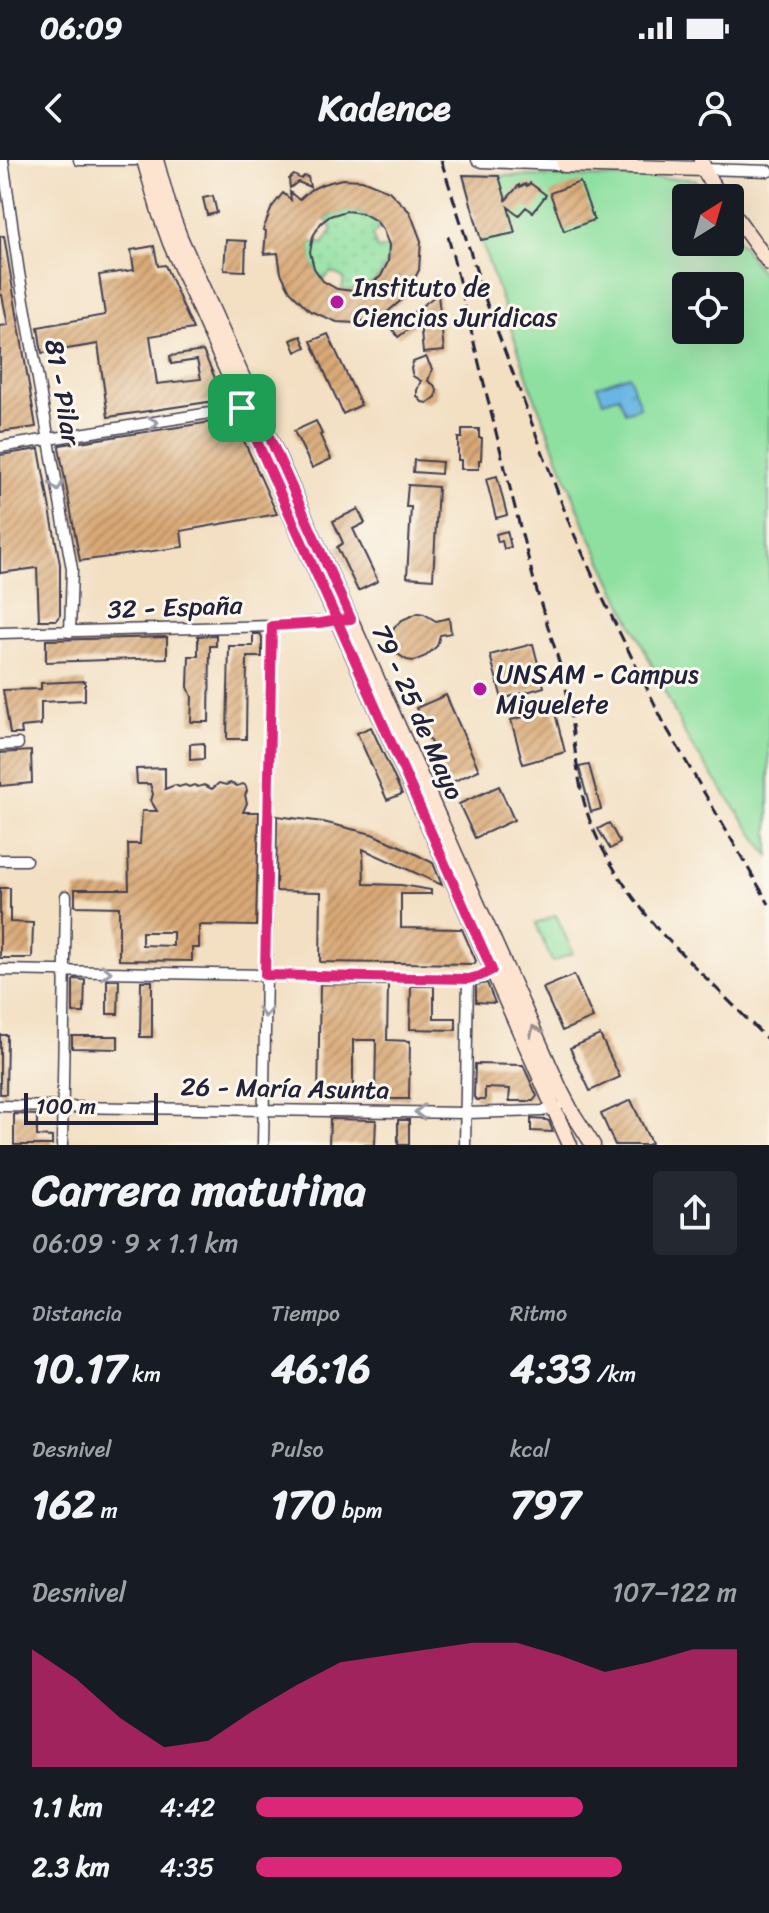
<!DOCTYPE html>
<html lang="es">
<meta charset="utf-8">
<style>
body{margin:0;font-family:Sriracha,sans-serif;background:#242831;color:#f1f3f6;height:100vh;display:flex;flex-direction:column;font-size:30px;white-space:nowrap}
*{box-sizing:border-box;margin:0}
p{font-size:26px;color:#9ea1a6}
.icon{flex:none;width:44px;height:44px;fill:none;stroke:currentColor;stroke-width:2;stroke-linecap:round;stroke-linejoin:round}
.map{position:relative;height:985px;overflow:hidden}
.panel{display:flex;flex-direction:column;background:#171b24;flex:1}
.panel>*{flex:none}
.needle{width:52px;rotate:37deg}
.fabs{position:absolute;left:672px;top:24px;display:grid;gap:16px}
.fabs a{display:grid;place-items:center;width:72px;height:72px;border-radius:8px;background:#171b24;box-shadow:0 8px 32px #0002;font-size:40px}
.scale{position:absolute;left:24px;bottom:20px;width:134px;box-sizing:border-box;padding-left:8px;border:4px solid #22223b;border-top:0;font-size:22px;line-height:28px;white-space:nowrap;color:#22223b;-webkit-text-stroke:6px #fbf7ec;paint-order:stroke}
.pin{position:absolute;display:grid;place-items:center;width:68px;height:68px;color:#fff;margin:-34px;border-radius:16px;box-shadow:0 4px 12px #0006}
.round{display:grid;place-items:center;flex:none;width:84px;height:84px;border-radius:8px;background:#242831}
.headline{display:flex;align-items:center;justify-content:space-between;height:136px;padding:0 32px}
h1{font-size:44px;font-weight:700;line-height:60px}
.metrics{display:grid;grid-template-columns:repeat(3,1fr);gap:12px;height:136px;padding:8px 32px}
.metrics div{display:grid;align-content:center}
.metrics b{font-size:40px;font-weight:700}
.metrics small{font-size:22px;font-weight:400}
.metrics p{font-size:22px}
.chart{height:224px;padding:16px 32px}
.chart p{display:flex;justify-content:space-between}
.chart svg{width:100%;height:144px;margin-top:8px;fill:#db2777;opacity:.7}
ul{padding:0 32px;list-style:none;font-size:26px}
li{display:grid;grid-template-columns:128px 96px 1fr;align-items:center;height:60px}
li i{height:20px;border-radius:10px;background:#db2777}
.status{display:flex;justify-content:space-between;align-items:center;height:56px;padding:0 40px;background:#171b24;direction:ltr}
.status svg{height:22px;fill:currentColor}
header{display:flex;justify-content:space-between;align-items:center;height:104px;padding:0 32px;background:#171b24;font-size:36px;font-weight:700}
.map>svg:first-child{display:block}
.green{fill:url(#green-dots);stroke:#58816e;stroke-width:2}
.pitch{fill:#8ee0a0;stroke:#58816e;stroke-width:2;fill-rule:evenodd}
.water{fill:url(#water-ripples);stroke:#466c8f;stroke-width:2}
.building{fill:url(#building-hatch);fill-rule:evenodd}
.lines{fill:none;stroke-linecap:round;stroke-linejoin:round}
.street-casing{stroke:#413e4f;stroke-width:13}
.secondary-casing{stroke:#413e4f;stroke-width:17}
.street{stroke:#fff;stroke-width:10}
.secondary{stroke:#fde4d0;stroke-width:14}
.rail{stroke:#22223b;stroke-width:3;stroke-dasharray:12 6;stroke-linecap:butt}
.oneway{stroke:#9c9ca7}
.oneway2{stroke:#9a8d8d}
.route-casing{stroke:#fff;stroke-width:16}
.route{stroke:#db2777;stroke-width:10}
.poi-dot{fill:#b5179e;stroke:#fbf7ec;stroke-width:3}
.labels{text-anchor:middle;stroke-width:6;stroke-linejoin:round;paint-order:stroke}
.poi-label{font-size:26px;fill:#22223b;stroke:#fbf7ec;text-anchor:start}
.street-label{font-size:26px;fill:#22223b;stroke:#fbf7ec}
</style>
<div class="status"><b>06:09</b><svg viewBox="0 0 49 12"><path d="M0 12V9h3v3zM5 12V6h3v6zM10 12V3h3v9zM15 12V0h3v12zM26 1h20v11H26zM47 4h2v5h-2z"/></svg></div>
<header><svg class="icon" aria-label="back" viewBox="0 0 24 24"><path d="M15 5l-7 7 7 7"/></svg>Kadence<svg class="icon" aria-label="person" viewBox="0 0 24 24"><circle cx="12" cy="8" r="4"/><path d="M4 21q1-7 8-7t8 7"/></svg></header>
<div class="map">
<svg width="769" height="985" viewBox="0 0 769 985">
<defs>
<pattern id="green-dots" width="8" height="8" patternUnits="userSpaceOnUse" patternTransform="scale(2)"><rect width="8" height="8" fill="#8ee0a0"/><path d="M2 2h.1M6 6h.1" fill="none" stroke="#7ac08b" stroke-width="1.8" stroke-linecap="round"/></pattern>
<pattern id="water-ripples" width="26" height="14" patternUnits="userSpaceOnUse" patternTransform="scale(2)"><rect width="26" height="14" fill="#6ab6e3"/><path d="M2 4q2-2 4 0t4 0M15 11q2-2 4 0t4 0" fill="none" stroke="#5794b9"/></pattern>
<pattern id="building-hatch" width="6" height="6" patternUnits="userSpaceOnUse" patternTransform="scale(2)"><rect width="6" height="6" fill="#d9a976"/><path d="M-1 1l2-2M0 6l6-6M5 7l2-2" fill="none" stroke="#b08962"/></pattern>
</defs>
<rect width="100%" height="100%" fill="#fbf7ec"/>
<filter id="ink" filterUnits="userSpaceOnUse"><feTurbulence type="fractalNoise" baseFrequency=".0125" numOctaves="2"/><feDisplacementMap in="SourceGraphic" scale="16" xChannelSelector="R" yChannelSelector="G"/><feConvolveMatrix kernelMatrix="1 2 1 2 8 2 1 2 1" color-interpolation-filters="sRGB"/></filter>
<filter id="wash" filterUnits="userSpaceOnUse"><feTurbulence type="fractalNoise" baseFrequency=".006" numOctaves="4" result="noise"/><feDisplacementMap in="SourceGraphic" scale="32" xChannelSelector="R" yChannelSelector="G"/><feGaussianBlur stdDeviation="1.8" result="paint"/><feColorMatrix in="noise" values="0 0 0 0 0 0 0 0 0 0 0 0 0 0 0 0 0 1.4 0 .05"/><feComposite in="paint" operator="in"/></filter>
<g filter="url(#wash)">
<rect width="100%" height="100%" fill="#f3dfc2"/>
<path class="green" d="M346,51C361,52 371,56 381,67L372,75L377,89L389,88C389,115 369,132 342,130L344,118L331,112L323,121C313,109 308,98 311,82L323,84L333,69L325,59L335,54Z"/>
<path class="pitch" d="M463,15L695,19L709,38H686V82H730V68L769,124V696L689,582L587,370L533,233L483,86ZM686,126H730V170H686Z
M556,755L573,793L552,802L536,764Z"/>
<path class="water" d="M629,215L640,247L625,252L619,236L603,241L597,226Z"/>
<g id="blocks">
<path class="building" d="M294,15L301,19L304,16L308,17L310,27L298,22L290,28L289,19Z
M463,15L499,16L506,40L519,25L520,27L525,24L527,26L530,23L546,35L533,52L526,47L519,55L508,47L515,73L481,80Z
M342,19L362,20L389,31L410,52L421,81L419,110L406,136L384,155L356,163L337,162L310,151L290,131L281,113L278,93L264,94L266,71L263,70L272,47L283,33L291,40L290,32L299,40L310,30L323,24ZM346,51L362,53L376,61L383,70L389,85L388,102L381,116L368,126L353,131L337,129L323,121L314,108L310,92L313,76L321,63L330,56Z
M580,22L594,60L564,71L550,33Z
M213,36L217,53L207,55L203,38Z
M0,76H4L36,267L0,272V166L8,165L2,135H0Z
M226,80L246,81L245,111L224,110Z
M154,86L158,106L165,105L193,169L150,176L157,224L201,219L197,200L171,204L170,196L203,191L223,236L221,240L108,257L98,184L42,193L38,167L105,155L99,115L134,110L131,90Z
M438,134L444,191L423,193L420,161L398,177L392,168Z
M328,174L361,245L343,254L311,181Z
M301,176L306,187L296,192L291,180Z
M426,197L432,209L428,221L434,225L437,230L436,237L428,243L422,242L417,236V230L421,221L413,216L411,209L413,202Z
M231,259L235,261L277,354L181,371L183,387L80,401L59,287L60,285Z
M316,261L322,274L320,275L331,299L312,308L294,271Z
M462,269H479V278H482L481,300H479V309H461V300H458V278H462Z
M39,289L60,404V455L56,460H39L37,408L0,413V295Z
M414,300L442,302L441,314L413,312Z
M497,316L507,355L496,358L486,319Z
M408,325L438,327L433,419L407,417L411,347H406Z
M358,349L365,363L353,369L378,421L358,431L337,387L343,383L333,361Z
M507,371L511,387L504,389L502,381L498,382L496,374Z
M418,453L424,454L436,461L449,458L451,473L440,475L437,486L426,496L414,501L407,500L396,493L391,480L392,474L394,467L402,460Z
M253,474H260L262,477V497H247L246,579H227L229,486H253Z
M216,475V486H210L209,562H191L192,537L188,527L189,496H198V476Z
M167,477V498L46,502V480Z
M533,484L544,527L502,539L490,495Z
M85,521V540L41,542V565L21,567L22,574H10L3,530L41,529V523Z
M446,535L479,610L448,624L416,548Z
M554,549L565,592L523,604L511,560Z
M371,567L402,634L387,640L357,573Z
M204,583V599L190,600V584Z
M31,591L32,623L0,626V593Z
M589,605L601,649L591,652L579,607Z
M165,608V629L175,625L179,627L185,625L189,627L194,625L198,627L204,625L212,629L219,623L226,625L230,623L237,626L243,624L246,626L247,631L245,635L247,643L243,652H259L256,766L199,765V788H192V801L119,800V747L75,746V729H129L128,684H140L142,651H157L151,641L153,634L150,624H137L136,609ZM142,772H173V786L142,785Z
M499,626L514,660L475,678L459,644Z
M277,656L323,662L372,674L400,686L433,703L442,725L363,689L364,724L401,725L431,730V734H401V768L462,769L476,801L474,804L320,802L321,732L276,731Z
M609,663L620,683L610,689L598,669Z
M0,728H10V762L33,763L32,798H0Z
M574,815L593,858L562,871L543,828Z
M75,819L85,820L84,853H73V821Z
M107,820H119L118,854H107Z
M141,821H152V877H140Z
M487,823L495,843L476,842V825Z
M320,824L388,825L387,880L410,881L409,939H375L376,880H353V939L318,938Z
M411,826H434V858H456V870L410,869Z
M0,875H7L6,934H0Z
M600,875L620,917L590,931L570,888Z
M72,876H118V889L72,888Z
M475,904L523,905L537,936L533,941H509L510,929L485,928V940H477L474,937Z
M631,940L651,983L647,985H615L601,954Z
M14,954L37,955V976L52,977V985H14Z
M330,959L376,960L375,985H329Z
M531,959L546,960L549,961L553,972L531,971Z
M398,960H409V985H398Z"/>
</g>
</g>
<g filter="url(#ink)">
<use href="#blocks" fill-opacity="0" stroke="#413e4f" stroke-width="2"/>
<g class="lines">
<g class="street-casing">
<path id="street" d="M3,0L19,113L72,409L70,472
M79,0H135
M477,0L482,2L564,5
M703,9L769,11
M0,287L247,247
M0,473L272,466L342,460
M0,585L18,584
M0,700H26
M0,810L468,819L480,816L492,810
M0,946L466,953L542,951L557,947
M62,985L66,736
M263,985L272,466
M465,985L468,819"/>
</g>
<g class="secondary-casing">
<path id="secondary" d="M144,0L160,55L170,83L570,985
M156,0L170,50L180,77L561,931L572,952L593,985
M564,0V5L703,9
M701,0L707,16L722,38
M730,49L769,103"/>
</g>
<use href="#street" class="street"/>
<use href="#secondary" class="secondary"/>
<path class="rail" d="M441,0L487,144L570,365L604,441L666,567L769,744
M448,76C475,186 501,296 530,405C539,443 553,479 563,516C575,560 573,608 587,652C600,694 632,737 659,771L769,881"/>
</g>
<defs><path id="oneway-chevron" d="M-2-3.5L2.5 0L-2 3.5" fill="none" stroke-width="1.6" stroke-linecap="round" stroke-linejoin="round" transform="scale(2)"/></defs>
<g class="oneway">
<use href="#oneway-chevron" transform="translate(153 263) rotate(-9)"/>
<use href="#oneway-chevron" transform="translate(57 326) rotate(80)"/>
<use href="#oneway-chevron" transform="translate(106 812) rotate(1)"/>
<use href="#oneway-chevron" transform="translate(265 852) rotate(91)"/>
<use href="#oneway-chevron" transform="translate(420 952) rotate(-179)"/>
</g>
<use class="oneway2" href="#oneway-chevron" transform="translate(535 871) rotate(-114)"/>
</g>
<g class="lines" filter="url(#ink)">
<g class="route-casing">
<path id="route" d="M242,248L337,460L320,463L272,466L265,815L468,819L480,816L492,810L337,460L351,459L255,245L242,248"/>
</g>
<use href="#route" class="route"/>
</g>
<g class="poi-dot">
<circle cx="337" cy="142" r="8"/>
<circle cx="480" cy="529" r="8"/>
</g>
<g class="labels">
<g class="poi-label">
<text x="353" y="136">Instituto de<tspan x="353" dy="30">Ciencias Jurídicas</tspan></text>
<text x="496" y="523">UNSAM - Campus<tspan x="496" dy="30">Miguelete</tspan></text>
</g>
<g class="street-label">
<text transform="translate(63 232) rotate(80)" y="9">81 - Pilar</text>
<text transform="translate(175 447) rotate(-2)" y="9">32 - España</text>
<text transform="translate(418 552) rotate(66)" y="9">79 - 25 de Mayo</text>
<text transform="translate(285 928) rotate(1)" y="9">26 - María Asunta</text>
</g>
</g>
</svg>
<div class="fabs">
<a><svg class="needle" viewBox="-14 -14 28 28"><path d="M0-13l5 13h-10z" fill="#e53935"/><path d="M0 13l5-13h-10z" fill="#9ea1a6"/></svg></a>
<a><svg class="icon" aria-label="locate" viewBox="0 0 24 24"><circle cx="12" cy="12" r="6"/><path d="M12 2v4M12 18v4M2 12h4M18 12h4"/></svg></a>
</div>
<div class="scale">100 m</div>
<div class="pin" style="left:242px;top:248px;background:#1e9e55"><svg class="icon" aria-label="arrive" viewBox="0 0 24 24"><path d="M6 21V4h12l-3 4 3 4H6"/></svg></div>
</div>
<section class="panel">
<div class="headline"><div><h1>Carrera matutina</h1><p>06:09 · 9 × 1.1 km</p></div><a class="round"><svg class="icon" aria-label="share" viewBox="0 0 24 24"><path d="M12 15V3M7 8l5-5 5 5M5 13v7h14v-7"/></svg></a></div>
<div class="metrics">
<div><p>Distancia</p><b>10.17<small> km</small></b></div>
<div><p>Tiempo</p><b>46:16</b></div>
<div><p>Ritmo</p><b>4:33<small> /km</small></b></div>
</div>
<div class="metrics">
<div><p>Desnivel</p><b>162<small> m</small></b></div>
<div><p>Pulso</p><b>170<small> bpm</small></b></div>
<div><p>kcal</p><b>797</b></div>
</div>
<div class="chart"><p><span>Desnivel</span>107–122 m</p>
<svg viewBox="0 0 160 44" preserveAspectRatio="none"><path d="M0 44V8L10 17L20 29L30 38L40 36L50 27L60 19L70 12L80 10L90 8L100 6L110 6L120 10L130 15L140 12L150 8L160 8V44z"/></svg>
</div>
<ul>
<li><b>1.1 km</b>4:42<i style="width:68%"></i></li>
<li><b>2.3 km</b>4:35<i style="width:76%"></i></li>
</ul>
</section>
